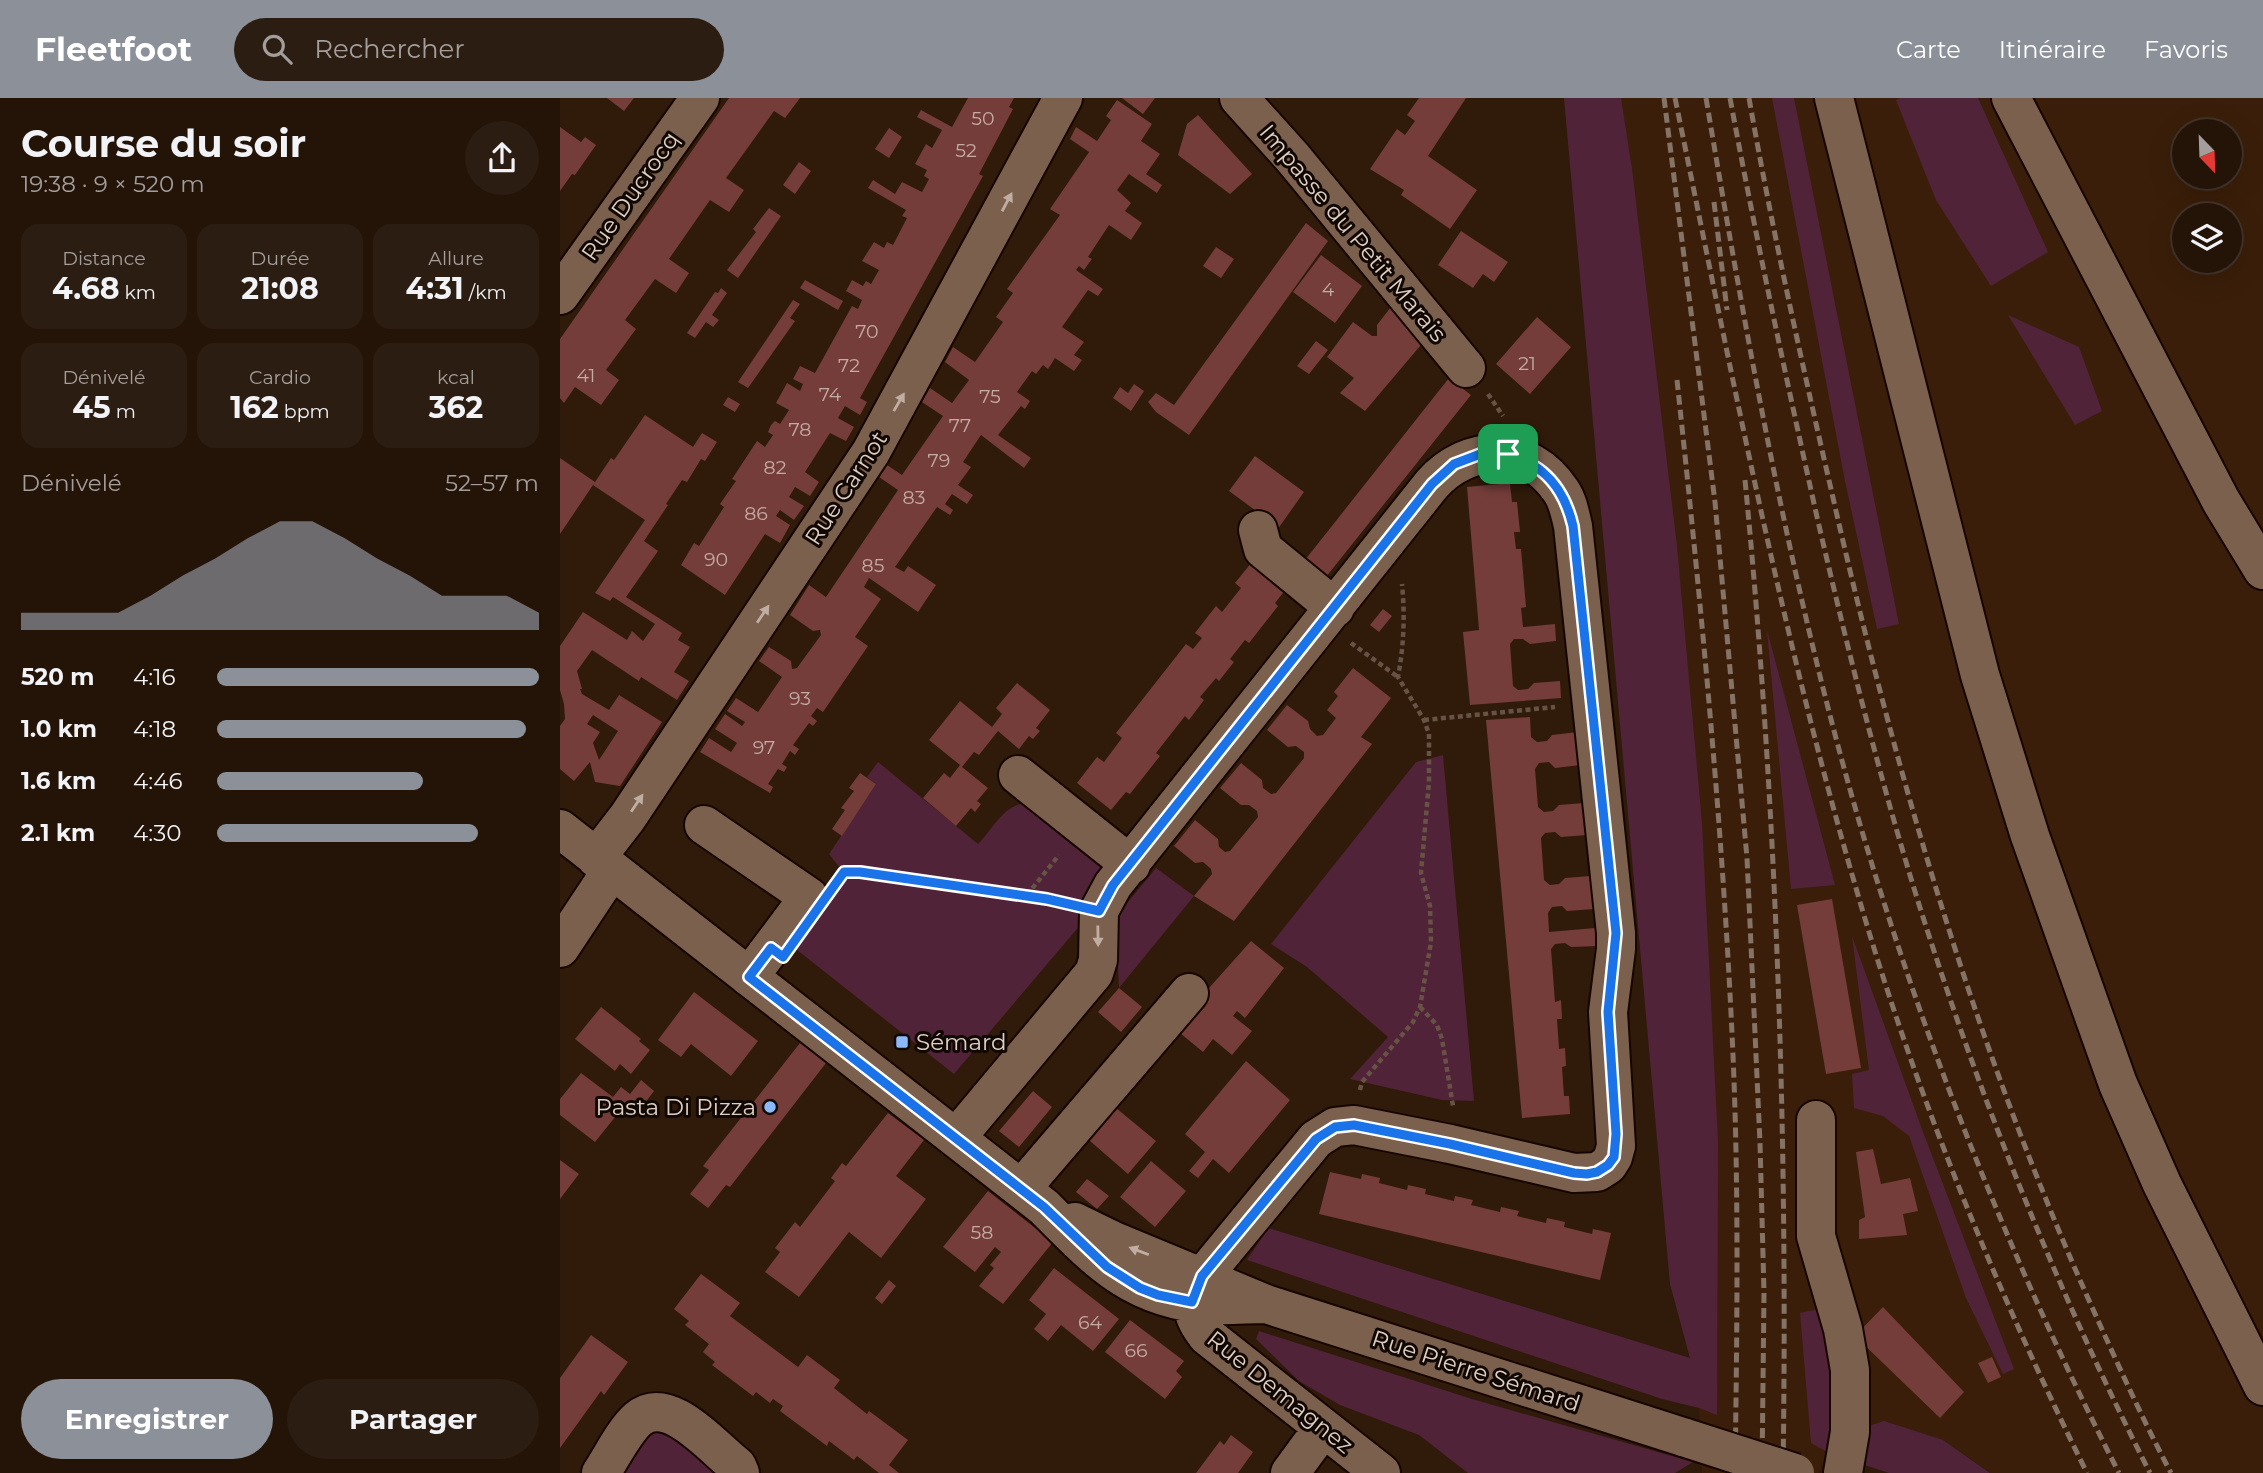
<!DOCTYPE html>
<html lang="fr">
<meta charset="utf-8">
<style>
body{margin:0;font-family:Montserrat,sans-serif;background:#2c1d12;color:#f1f3f6;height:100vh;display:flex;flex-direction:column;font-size:26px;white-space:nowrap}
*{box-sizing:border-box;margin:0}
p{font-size:23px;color:#a39e9c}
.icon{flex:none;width:38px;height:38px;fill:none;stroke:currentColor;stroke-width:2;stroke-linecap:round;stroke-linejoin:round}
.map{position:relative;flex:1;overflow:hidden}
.side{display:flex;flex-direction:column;background:#241408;width:560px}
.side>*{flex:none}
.needle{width:46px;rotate:157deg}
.tools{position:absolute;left:1612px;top:21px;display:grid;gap:14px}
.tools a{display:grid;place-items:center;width:70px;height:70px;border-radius:50%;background:#241408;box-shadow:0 7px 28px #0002,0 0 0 2px #413329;font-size:35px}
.pin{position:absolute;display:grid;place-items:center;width:60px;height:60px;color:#fff;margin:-30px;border-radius:14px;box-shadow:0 4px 10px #0006}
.round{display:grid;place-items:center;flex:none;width:74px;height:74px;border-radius:37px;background:#2c1d12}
.overview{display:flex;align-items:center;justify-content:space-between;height:119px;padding:0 21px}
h1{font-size:38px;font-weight:700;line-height:52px}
.figures{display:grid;grid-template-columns:repeat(3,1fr);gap:10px;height:119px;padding:7px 21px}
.figures div{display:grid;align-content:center;border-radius:18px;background:#2c1d12;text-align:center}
.figures b{font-size:30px;font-weight:700}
.figures small{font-size:19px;font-weight:400}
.figures p{font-size:19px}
.chart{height:196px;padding:14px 21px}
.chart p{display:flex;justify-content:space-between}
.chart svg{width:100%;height:126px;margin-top:7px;fill:#8c9099;opacity:.7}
.action{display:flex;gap:14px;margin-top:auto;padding:14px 21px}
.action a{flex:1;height:80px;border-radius:42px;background:#8c9099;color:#fff;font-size:28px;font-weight:700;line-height:80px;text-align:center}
.action a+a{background:#2c1d12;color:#f1f3f6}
ul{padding:0 21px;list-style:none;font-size:23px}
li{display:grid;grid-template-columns:112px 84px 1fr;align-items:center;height:52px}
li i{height:18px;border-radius:9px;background:#8c9099}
header{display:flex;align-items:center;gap:42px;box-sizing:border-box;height:98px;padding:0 35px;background:#8c9099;color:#fff}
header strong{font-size:33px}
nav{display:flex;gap:38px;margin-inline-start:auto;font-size:24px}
.search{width:490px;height:63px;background:#2c1d12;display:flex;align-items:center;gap:18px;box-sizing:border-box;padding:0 24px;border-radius:38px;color:#a39e9c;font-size:26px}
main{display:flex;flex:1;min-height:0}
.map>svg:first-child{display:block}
.built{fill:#3a1e09;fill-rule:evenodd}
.green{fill:#502338}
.building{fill:#743d3a;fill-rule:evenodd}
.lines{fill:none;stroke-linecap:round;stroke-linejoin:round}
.minor-casing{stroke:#170500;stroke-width:42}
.path{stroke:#675345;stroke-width:4.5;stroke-dasharray:5 3.5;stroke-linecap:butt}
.minor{stroke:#7b604e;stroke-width:38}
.rail{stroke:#857366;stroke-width:5;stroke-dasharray:10 5;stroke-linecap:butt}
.minor-bridge-casing{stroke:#170500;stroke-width:42;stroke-linecap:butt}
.minor-bridge{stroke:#7b604e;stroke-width:38}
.oneway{fill:#c1aea2}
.route-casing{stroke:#fff;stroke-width:14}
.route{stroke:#1a73e8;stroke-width:9}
.poi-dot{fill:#8cb9fc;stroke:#110803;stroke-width:2.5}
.labels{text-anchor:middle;stroke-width:6;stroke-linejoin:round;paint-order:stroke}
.number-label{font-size:19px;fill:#c4aba3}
.street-label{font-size:23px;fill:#dfd0c6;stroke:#110803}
.poi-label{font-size:23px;fill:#dfd0c6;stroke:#110803;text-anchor:start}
</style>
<header>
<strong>Fleetfoot</strong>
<div class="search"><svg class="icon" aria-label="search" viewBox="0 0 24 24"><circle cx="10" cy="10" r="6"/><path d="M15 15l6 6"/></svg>Rechercher</div>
<nav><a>Carte</a><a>Itinéraire</a><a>Favoris</a></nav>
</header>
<main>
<section class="side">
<div class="overview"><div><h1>Course du soir</h1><p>19:38 · 9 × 520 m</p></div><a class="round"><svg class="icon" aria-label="share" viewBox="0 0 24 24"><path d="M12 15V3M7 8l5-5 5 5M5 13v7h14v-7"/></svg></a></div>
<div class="figures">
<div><p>Distance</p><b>4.68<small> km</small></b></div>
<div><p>Durée</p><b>21:08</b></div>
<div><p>Allure</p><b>4:31<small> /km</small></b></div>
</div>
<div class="figures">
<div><p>Dénivelé</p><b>45<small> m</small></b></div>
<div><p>Cardio</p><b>162<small> bpm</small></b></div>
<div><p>kcal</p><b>362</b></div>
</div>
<div class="chart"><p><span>Dénivelé</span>52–57 m</p>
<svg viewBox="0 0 160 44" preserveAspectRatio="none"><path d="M0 44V38L10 38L20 38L30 38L40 32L50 25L60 19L70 12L80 6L90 6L100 12L110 19L120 25L130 32L140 32L150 32L160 38V44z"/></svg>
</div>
<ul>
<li><b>520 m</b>4:16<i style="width:100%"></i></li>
<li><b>1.0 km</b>4:18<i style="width:96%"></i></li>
<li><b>1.6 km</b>4:46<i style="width:64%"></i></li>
<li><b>2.1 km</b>4:30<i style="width:81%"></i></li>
</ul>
<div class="action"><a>Enregistrer</a><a>Partager</a></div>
</section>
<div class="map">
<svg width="1703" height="1375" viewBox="0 0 1703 1375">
<rect width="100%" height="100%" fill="#301a0a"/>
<path class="built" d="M1004,0H1703V1375H1431L1383,1342L1273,1339L1259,1375H1142L1139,1310L1130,1261L1110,1186L1057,566ZM1624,33H1670V79H1624ZM1624,117H1670V163H1624Z"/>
<path class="green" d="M1004,0H1061L1072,71L1117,448L1142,725L1158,1044L1157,1317L1139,1310L1102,1301L687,1162L708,1130L1130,1260L1110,1186Z
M1212,0H1234L1339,526L1317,531L1285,383Z
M1340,0H1418L1488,154L1431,188L1376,102L1336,2Z
M1448,217L1519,249L1542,313L1515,327Z
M1207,532L1275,787L1231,791Z
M883,657L914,1003L882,1002L790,981L828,939L747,869L711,846L856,664Z
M318,664L418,746C431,733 443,709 461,706L541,766L542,771L522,825L394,976L232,848L284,775L269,756L316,686L307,679Z
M596,770L634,798L559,890L556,827L558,816Z
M1292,838L1363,1034L1454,1271L1443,1276L1406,1200L1349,1038L1323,1018L1294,1010L1292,976L1309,972Z
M1259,1211L1274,1269L1273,1339L1267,1354L1251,1345L1240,1215Z
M699,1233L912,1301L1133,1364L1115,1375H908L859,1337L780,1307L739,1283L696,1241Z
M1324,1323L1383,1342L1430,1375H1329L1289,1362L1308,1328Z
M99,1331L108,1334L164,1375H63L88,1340Z"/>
<path class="building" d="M47,0H74L64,13Z
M169,0H240L225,20L214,13L166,80L184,92L169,114L150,102L109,161L129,175L116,195L95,181L65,222L76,231L46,272L59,282L41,307L15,289L4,305L0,300V241Z
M408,0H454L449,9L453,11L419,76L423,78L300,300L307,304L300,317L285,308L278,320L294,329L286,343L270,335L245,374L259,384L250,398L235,389L229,399L244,408L234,422L220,412L216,418L230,427L220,445L205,436L165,497L121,467L134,445L139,448L164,409L160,406L176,383L172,381L197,343L205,349L213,337L208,334L211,327L215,323L220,326L229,312L216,305L227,285L240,293L243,286L233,281L240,268L255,275L292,208L298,211L302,202L286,193L292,182L303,188L306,183L311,186L319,172L302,163L314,144L324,150L327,144L333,147L347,120L342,118L346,112L308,90L313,82L335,96L342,84L362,94L369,81L364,78L367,72L355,66L366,46L372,50L382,32L357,19L361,12L392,29Z
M562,0H595L583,16Z
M859,0H906L868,58L917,92L890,131L841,97L844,92L810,71L837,31L845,37L855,23L847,17Z
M557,2L592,26L581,43L600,56L586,76L602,87L597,95L569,76L557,92L571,105L565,113L582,125L571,142L549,127L528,159L532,161L529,165L524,172L519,168L516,172L543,191L538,198L528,192L502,229L524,244L514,257L522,262L514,273L495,260L488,271L483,267L476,276L472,273L457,294L470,303L465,311L461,308L438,337L471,360L464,370L421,337L403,364L411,369L398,387L413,397L407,406L392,396L385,406L393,412L390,417L377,409L335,469L344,474L348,468L376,487L358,514L309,480L304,489L321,501L295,539L308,548L263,614L257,610L251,618L257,623L253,628L249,625L233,647L239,651L235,657L230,653L222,666L227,669L224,674L218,671L208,686L213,689L210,695L140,654L149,640L171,654L177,645L155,631L165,616L182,628L185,624L167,613L176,600L198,614L222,579L199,563L209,549L231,563L232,571L237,570L261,537L260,532L253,533L230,517L249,487L266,499L338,392L319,379L327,367L342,377L383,318L362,304L370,290L392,305L409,282L385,264L393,249L415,264L443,224L436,219L453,195L447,191L500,117L490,111L529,54L510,41L516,29L537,43L551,22L546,18Z
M638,17L692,76L670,96L618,57L627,26Z
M0,29L21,44L25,39L36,47L15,77L12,76L0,93Z
M329,30L342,39L329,60L315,51Z
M239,64L251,73L235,96L223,87Z
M209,110L221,118L178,180L167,172L196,134L193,131Z
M746,125L768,143L629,337L596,314L588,304L596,295L614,307Z
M901,133L948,164L934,184L923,176L913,190L878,167Z
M656,149L674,161L661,180L643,168Z
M761,157L802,188L775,225L733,194Z
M245,182L283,203L278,212L240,190Z
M161,190L167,195L152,217L159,222L153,229L146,224L135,240L127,235L155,194L158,195Z
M233,202L240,206L230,220L235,223L188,290L178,284Z
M834,205L866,241L805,313L780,295L794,280L767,259L793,224L812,238H817V227Z
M977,219L1011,249L970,296L936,266Z
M756,243L768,252L749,276L737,268Z
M889,280L911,297L766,479L745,462Z
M574,286L584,293L571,313L553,300L560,289L568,295Z
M168,299L180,306L175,314L163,307Z
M85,317L133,349L142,335L157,344L145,363L141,361L127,384L122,382L106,406L108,407L84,443L98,453L66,499L122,535L118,542L130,549L114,574L129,583L117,602L81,579L79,583L32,552L17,573L22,591H20L22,596L49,612L59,597L102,624L60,688L35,684L30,664L14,683L0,671V628L5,621L4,606L0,592V548L23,514L67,542L72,533L83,543L95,526L53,499L50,503L35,495L85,422L33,387L0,436V360L35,384L51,360L54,362ZM33,617L58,633L39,662L33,645L40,634L27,626Z
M695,358L744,394L715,435L703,418L669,393Z
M950,385L952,404H957L960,434H954L956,451H961L966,509L961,510L963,529L995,526L996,543L970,546L963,541H954L950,546L953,588L958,592L968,591L974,585L1000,583L1001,600L910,607L903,534L919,532L907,389Z
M696,459L730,486L715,505L718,508L689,545L685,542L670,561L674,564L659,583L656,580L640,599L644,602L629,622L625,618L596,655L600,658L570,696L566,694L551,712L517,685L537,659L544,664L562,640L556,635L626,546L633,551L642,540L635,535L656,508L662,514L681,490L675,485Z
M823,511L832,518L819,534L810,527Z
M793,570L831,600L801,639L812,646L674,823L634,798L652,776L651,771L643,764L635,765L614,748L635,722L658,741L659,749L665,754L670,753L698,719L697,713L689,707H681L660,690L681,665L702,682L703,690L711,696L716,695L744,660V654L736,648L728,649L707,632L727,607L748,623L750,631L757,638L763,637L776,620L767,612L778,598L774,594Z
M457,585L490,612L476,630L480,633L473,641L469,638L459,651L438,633L419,657L414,654L402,669L428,690L417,703L421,706L415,714L411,710L396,728L363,700L384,675L390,680L400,667L369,642L400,603L432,629L442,616L436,610Z
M970,619L971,639L977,644L987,643L992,637L1018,634L1021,667L995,670L989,664L979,665L975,671L978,709L984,714L993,713L999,707L1024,705L1027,737L1001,739L995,734L985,735L981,740L984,782L990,787L999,786L1005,780L1031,778L1034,811L1007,813L1002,808L992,809L988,815L989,834L1035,830L1037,848L1011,849L1005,845L995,846L991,851L995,904L1001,902L1002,921H997L999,951L1005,950L1006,968L1002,969L1004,998H1009L1010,1016L962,1020L926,622Z
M300,675L316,686L282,738L272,731L285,712L281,710L294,693L289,690Z
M1272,801L1301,970L1266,976L1237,807Z
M691,843L724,870L685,920L677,913L673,918L692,933L672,957L653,941L643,954L620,935L630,923L624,918Z
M559,890L582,909L561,934L538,914Z
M134,894L198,943L171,978L131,946L121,959L98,942Z
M41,909L81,941L79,943L90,952L71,976L60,966L55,973L15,941Z
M240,945L266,965L170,1089L166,1087L148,1110L130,1096L149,1072L143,1068Z
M686,963L730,1002L669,1075L653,1061L638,1080L629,1073L645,1054L625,1036Z
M21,975L53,999L61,989L70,996L81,982L94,993L76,1017L64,1008L35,1044L0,1017V1001Z
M473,993L492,1009L459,1049L439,1033Z
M550,1005L596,1043L568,1076L522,1036Z
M328,1015L364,1042L336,1078L366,1101L321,1160L289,1134L239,1199L205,1174L220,1154L215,1150L235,1124L240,1129L275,1083L271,1080L282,1065L286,1068Z
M1313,1051L1321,1086L1350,1080L1358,1113L1343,1116L1347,1137L1299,1141V1122L1305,1119L1296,1054Z
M0,1062L19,1076L0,1101Z
M591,1063L626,1093L595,1129L560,1099Z
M770,1074L801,1081L802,1076L820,1080L819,1085L847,1092L848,1087L866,1091L865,1096L894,1103L895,1098L913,1102L911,1107L940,1114L941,1109L959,1113L957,1118L986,1125L987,1120L1005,1124L1004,1129L1032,1136L1033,1131L1051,1135L1040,1182L759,1116Z
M527,1081L549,1098L537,1111L516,1094Z
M428,1093L493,1144L443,1206L419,1188L434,1170L430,1167L441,1154L435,1149L415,1174L383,1149Z
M494,1170L559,1221L533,1253L501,1227L488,1243L474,1231L486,1216L469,1202Z
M141,1176L180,1205L170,1218L238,1269L247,1257L280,1282L274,1290L307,1316L309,1313L348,1342L329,1367L339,1375H319L297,1358L294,1362L269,1343L267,1348L220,1313L223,1308L213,1301L210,1305L196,1294L193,1298L152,1267L155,1264L143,1254L149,1246L125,1227L129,1223L114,1211Z
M329,1182L336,1188L322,1206L315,1200Z
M1323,1209L1404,1294L1380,1320L1295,1238Z
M570,1222L624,1263L616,1273L622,1279L605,1301L545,1254Z
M31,1237L68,1264L44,1297L41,1293L0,1350V1280Z
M1432,1259L1441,1279L1428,1285L1418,1265Z
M671,1337L693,1354L678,1375H636L660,1343L664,1347Z"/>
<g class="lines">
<g class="minor-casing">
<path id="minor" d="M679,0L733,60L906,270
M1274,0L1420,577L1470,738L1558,986L1602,1086L1703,1288
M1451,0L1661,403L1703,472
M0,197L140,0
M698,432L703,451L775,510
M458,677L571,767
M144,727L249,799L189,879
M0,731L484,1109C537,1162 572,1202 652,1207C670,1208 688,1206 706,1206
M36,760L67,720L311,354L503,0
M0,850L51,773
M1256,1022V1138L1283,1231L1290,1272V1334L1283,1375
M396,1040L534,875L538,862L539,813L553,787L872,386C909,345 968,344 1001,393C1008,403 1010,416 1013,428L1056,835V851L1048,914L1056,1048L1053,1059L1048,1067L1037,1074L1014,1075L890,1046L794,1027L775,1029L756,1041L643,1178C631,1205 628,1213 647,1238L821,1375
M461,1091L629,895
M515,1124L554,1143L706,1206L1126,1340
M41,1375C51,1360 65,1332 78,1321C109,1295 153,1350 177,1368L180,1375
M730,1375L763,1330"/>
</g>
<path class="path" d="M928,296L943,318
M791,545L838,579
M864,622L995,609
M280,780L284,774H300L504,805
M467,797L499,757
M860,909L877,927L882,941L893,1008
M800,992L802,984L853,924L860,909L871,844L870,808L861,775L869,684V636L864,622L838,579C844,547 845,517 842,486"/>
<use href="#minor" class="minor"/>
<path class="rail" d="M1104,0L1155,404L1187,760L1200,1045L1204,1195L1202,1375
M1115,0C1170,267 1221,535 1298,797C1356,997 1435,1189 1527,1375
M1146,0C1187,243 1230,486 1299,723C1365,948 1452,1166 1559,1375
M1170,0C1196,140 1226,280 1257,419C1291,565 1327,711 1374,853C1433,1033 1504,1206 1590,1375
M1189,0C1212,131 1241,261 1271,391C1335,674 1416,953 1536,1218C1560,1271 1584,1324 1611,1375
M1154,104L1167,212
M1117,282C1141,506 1163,731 1173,957C1179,1096 1177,1236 1175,1375
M1185,382C1217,712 1228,1044 1223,1375"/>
<g class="minor-bridge-casing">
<path id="minor-bridge" d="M1126,1340L1235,1375"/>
</g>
<use href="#minor-bridge" class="minor-bridge"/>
</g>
<defs><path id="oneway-solid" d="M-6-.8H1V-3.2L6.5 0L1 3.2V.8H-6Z" transform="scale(1.75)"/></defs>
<g class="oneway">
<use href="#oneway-solid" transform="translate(447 104) rotate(-62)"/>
<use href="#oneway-solid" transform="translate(339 304) rotate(-60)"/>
<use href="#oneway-solid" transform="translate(203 516) rotate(-56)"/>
<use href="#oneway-solid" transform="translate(77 705) rotate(-56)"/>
<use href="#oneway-solid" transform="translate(538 838) rotate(89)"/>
<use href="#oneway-solid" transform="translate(579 1153) rotate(-159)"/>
</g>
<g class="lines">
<g class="route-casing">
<path id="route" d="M923,355C972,355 1002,381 1013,428L1056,835L1048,914L1056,1036L1054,1059L1048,1067L1037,1074L1027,1076L1014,1075L890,1046L794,1027L775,1029L756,1041L642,1178L632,1204L598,1197L580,1190L547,1169L484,1109L189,879L211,850L223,859L284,774H300L487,801L539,813L553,787L872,386L894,366Z"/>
</g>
<use href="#route" class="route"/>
</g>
<g class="poi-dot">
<rect x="335" y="937" width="14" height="14" rx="3.5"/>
<circle cx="210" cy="1009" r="7"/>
</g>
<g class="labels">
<g class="number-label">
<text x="423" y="27">50</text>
<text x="406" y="59">52</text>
<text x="768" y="198">4</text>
<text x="307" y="240">70</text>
<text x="967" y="272">21</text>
<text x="289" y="274">72</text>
<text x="26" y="284">41</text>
<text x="270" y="303">74</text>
<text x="430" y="305">75</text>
<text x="400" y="334">77</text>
<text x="240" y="338">78</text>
<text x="379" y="369">79</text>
<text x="215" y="376">82</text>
<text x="354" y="406">83</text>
<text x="196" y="422">86</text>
<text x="156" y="468">90</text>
<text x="313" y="474">85</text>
<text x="240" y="607">93</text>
<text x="204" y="656">97</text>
<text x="422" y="1141">58</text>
<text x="530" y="1231">64</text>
<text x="576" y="1259">66</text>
</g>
<g class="street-label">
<text transform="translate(70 98) rotate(-55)" y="8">Rue Ducrocq</text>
<text transform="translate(793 135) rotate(50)" y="8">Impasse du Petit Marais</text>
<text transform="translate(286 390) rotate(-57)" y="8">Rue Carnot</text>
<text transform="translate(916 1273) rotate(18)" y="8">Rue Pierre Sémard</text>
<text transform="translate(720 1294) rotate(39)" y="8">Rue Demagnez</text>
</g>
<g class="poi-label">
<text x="356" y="952">Sémard</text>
<text x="196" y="1017" text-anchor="end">Pasta Di Pizza</text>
</g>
</g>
</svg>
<div class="tools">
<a><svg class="needle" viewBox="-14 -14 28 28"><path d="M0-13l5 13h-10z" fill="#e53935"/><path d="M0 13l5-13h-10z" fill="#a39e9c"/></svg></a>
<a><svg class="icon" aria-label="layers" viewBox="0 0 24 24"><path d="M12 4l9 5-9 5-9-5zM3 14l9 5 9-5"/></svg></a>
</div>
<div class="pin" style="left:948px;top:356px;background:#1e9e55"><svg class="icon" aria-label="arrive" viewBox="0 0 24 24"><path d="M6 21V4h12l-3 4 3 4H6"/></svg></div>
</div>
</main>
